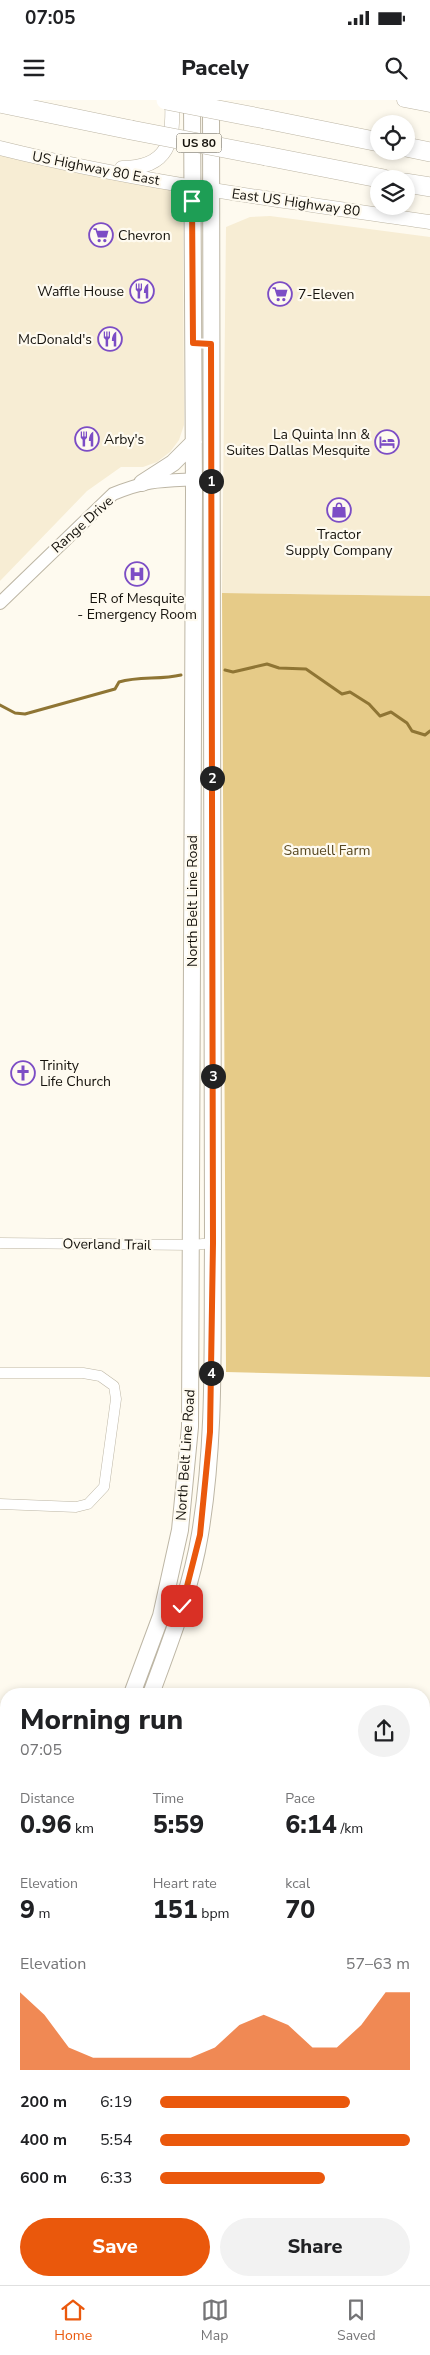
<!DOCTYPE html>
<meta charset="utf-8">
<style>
body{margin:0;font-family:"Nunito Sans",sans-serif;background:#f2f2f2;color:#202124;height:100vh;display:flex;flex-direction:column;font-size:19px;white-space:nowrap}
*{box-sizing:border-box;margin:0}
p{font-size:16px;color:#757577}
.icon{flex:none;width:28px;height:28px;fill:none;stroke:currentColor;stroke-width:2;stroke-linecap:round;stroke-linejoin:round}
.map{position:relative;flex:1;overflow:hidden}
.details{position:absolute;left:0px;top:1588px;width:430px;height:598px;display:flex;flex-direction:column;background:#fff;border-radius:20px 20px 0 0;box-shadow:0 2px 8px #0003}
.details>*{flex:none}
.fabs{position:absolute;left:370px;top:15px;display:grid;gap:10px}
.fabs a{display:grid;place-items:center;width:45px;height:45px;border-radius:50%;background:#fff;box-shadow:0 2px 8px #0003;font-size:25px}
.pin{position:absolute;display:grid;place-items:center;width:42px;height:42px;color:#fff;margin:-21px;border-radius:10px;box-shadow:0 2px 8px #0006}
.km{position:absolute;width:25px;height:25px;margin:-12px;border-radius:50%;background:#222;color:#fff;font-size:14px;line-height:25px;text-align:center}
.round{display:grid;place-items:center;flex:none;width:52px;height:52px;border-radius:26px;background:#f2f2f2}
.summary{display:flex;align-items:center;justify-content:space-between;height:85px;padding:0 20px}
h1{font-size:28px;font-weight:800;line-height:38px}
.stats{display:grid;grid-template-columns:repeat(3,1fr);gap:8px;height:85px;padding:5px 20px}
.stats div{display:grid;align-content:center}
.stats b{font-size:25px;font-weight:800}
.stats small{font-size:14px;font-weight:400}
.stats p{font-size:14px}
.chart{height:140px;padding:10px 20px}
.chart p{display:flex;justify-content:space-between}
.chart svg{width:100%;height:90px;margin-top:5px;fill:#ea580c;opacity:.7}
.cta{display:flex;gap:10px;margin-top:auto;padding:10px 20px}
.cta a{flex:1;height:58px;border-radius:30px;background:#ea580c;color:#fff;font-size:20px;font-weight:800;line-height:58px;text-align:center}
.cta a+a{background:#f2f2f2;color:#202124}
ul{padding:0 20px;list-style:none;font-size:16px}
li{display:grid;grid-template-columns:80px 60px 1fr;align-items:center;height:38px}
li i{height:12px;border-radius:6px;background:#ea580c}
.status{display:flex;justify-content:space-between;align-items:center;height:35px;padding:0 25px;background:#fff;direction:ltr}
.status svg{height:14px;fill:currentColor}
header{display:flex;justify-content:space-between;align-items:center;height:65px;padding:0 20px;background:#fff;font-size:22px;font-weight:800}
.tabs{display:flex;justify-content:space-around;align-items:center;height:70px;border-top:1px solid #e0e0e0;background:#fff;font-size:14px;color:#757577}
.tabs a{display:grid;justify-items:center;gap:2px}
.tabs .selected{color:#ea580c}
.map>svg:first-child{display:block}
.built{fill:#f7edd4}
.green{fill:#e6cb88}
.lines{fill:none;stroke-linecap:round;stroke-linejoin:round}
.stream{stroke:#8f7534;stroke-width:3}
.minor-casing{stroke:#bdb6a5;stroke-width:11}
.tertiary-casing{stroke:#bdb6a5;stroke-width:14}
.secondary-casing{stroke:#bdb6a5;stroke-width:15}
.primary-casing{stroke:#bdb6a5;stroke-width:18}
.motorway-casing{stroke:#bdb6a5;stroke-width:20}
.minor{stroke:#fff;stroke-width:10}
.tertiary{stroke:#fff;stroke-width:12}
.secondary{stroke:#fff;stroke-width:14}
.primary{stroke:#fff;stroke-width:16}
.motorway{stroke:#fff;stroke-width:19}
.motorway-bridge-casing{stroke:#bdb6a5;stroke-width:20;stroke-linecap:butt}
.motorway-bridge{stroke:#fff;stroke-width:19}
.route-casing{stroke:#fff;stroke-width:10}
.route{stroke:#ea580c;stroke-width:6}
.labels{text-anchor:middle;stroke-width:4.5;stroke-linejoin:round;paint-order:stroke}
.shield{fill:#fefaef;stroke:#5b5850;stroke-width:1}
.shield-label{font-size:12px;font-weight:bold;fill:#15120c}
.street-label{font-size:14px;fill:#15120c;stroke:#fefaef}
.poi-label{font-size:14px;fill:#15120c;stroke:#fefaef;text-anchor:start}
.park-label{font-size:14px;fill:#584822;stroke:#fefaef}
</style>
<div class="status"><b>07:05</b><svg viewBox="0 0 49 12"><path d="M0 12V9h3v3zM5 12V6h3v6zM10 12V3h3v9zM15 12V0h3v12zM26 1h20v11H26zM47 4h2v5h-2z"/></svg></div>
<header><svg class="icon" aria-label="menu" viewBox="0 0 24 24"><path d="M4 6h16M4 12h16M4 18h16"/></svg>Pacely<svg class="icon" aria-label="search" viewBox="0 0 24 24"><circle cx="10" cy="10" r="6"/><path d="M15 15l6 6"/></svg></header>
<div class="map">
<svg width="430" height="2185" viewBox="0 0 430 2185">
<rect width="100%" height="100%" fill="#fefaef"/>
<path class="built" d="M0,52L167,88L174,95L183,111L184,310V325L179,340L170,352L157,362L143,367H121L87,391L0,481Z
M270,116L430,137V496L222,493L226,127L250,117Z
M0,1808H6V1861L0,1875Z"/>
<path class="green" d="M222,493L430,496V1277L226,1272Z
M48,2179H121L118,2185H65Z"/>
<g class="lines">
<path class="stream" d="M225,570L233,572L267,564L279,568L306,569L342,594L350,592L369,604L380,616L391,612L407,623L412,631L425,635L430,631
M0,605L15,613L25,614L115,589L119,582C139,576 160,580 181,575"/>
<g class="minor-casing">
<path id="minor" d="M0,1143L193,1145L213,1143
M0,1273H83L100,1276L114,1286L116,1299L104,1387L88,1404L76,1407L0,1404
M0,1620H6
M424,1710H430
M0,1793H6
M424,1838L430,1837
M424,2046L430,2047
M424,2174H430
M190,2185L197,2179"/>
</g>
<g class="tertiary-casing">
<path id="tertiary" d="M0,503L113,394C149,379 164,381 201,379
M0,1941L6,1940"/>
</g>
<g class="secondary-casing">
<path id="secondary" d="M404,0L430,5
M0,48C141,83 286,101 430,122
M122,68C169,68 174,41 172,0"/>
</g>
<g class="primary-casing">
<path id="primary" d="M142,383L173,363L194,342
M132,1594L161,1516L180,1430L190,1327L194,392L192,0
M151,1594C170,1542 191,1489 200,1434C216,1339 212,1239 213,1143L211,0
M0,1916L6,1901
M18,2185V2179
M41,2185V2179"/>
</g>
<g class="motorway-casing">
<path id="motorway" d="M0,3L131,30
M265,19L379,42
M406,47L430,52
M266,56L384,79
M406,83L430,87"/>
</g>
<use href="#minor" class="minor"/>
<use href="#tertiary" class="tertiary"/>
<use href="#secondary" class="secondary"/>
<use href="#primary" class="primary"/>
<use href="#motorway" class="motorway"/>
<g class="motorway-bridge-casing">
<path id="motorway-bridge" d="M166,0L265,19
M131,30L266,56"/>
</g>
<use href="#motorway-bridge" class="motorway-bridge"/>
</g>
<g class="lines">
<g class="route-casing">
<path id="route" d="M182,1506L200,1435L210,1332L213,1143L211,244L193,243L192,101"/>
</g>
<use href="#route" class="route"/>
</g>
<defs>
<g id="supermarket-ring" transform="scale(1.25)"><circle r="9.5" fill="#fefaef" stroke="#7c4dc5" stroke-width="1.5"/><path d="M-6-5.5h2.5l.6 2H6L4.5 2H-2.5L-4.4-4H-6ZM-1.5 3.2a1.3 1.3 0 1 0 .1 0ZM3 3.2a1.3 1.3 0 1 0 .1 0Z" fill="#7c4dc5"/></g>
<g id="restaurant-ring" transform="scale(1.25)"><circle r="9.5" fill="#fefaef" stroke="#7c4dc5" stroke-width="1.5"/><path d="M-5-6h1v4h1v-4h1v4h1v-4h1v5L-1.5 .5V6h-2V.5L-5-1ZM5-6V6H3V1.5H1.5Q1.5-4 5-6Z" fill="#7c4dc5"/></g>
<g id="hotel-ring" transform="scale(1.25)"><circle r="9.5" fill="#fefaef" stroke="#7c4dc5" stroke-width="1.5"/><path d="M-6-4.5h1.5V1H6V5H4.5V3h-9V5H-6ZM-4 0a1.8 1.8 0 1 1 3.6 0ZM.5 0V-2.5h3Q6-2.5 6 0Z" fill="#7c4dc5"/></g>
<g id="shop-ring" transform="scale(1.25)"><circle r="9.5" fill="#fefaef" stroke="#7c4dc5" stroke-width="1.5"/><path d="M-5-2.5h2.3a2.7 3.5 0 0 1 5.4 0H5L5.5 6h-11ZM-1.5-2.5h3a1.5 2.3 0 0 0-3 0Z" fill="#7c4dc5"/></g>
<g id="hospital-ring" transform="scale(1.25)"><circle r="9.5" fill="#fefaef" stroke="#7c4dc5" stroke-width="1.5"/><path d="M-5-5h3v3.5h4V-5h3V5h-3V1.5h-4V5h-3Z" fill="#7c4dc5"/></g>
<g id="church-ring" transform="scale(1.25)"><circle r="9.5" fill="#fefaef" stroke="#7c4dc5" stroke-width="1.5"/><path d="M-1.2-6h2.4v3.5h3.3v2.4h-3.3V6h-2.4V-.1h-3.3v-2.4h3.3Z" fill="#7c4dc5"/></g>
</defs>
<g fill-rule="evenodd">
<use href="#supermarket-ring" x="101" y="135"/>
<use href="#restaurant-ring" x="142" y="191"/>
<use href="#supermarket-ring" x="280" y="194"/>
<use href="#restaurant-ring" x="110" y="239"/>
<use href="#restaurant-ring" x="87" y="339"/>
<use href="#hotel-ring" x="387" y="342"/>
<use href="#shop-ring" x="339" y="410"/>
<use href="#hospital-ring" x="137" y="474"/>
<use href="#church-ring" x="23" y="973"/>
</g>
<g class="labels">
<rect class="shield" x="176.5" y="33.5" width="45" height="19" rx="4"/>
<g class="shield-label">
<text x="199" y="47">US 80</text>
</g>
<g class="street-label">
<text transform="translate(96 68) rotate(11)" y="5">US Highway 80 East</text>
<text transform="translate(296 102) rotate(8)" y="5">East US Highway 80</text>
<text transform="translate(82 424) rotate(-42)" y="5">Range Drive</text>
<text transform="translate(192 801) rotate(-90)" y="5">North Belt Line Road</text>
<text transform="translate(107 1144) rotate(1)" y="5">Overland Trail</text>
<text transform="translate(185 1355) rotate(-86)" y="5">North Belt Line Road</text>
</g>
<g class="poi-label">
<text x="118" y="140">Chevron</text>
<text x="124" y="196" text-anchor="end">Waffle House</text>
<text x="298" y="199">7-Eleven</text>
<text x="92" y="244" text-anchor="end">McDonald's</text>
<text x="370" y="339" text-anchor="end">La Quinta Inn &amp;<tspan x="370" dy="16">Suites Dallas Mesquite</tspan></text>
<text x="104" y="344">Arby's</text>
<text x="339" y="439" text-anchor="middle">Tractor<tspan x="339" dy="16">Supply Company</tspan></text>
<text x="137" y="503" text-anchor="middle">ER of Mesquite<tspan x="137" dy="16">- Emergency Room</tspan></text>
<text x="40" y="970">Trinity<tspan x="40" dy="16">Life Church</tspan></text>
</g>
<g class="park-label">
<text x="327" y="755">Samuell Farm</text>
</g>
</g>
</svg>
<div class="fabs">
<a><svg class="icon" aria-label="locate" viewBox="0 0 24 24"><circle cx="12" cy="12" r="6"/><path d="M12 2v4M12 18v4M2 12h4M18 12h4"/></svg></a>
<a><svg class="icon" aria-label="layers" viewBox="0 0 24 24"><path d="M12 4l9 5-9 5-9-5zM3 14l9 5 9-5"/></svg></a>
</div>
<div class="pin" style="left:192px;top:101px;background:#1e9e55"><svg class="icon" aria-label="arrive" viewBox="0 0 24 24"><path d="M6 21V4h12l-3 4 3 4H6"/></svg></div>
<div class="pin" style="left:182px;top:1506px;background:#d93025"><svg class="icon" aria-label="check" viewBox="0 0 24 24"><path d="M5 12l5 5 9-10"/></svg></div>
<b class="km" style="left:211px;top:381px">1</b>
<b class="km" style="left:212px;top:678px">2</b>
<b class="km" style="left:213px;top:976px">3</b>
<b class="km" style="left:211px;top:1273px">4</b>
<section class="details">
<div class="summary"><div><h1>Morning run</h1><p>07:05</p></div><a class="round"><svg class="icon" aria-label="share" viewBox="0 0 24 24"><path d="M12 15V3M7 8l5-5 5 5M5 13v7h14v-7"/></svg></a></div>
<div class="stats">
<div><p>Distance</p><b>0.96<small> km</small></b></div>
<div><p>Time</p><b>5:59</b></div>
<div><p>Pace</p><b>6:14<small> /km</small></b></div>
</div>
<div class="stats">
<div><p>Elevation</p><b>9<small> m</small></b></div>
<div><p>Heart rate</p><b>151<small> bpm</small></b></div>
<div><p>kcal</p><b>70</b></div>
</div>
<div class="chart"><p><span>Elevation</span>57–63 m</p>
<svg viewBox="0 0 160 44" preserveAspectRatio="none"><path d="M0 44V6L10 17L20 33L30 38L40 38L50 38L60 38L70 38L80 33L90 22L100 17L110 22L120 33L130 33L140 22L150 6L160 6V44z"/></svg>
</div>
<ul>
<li><b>200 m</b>6:19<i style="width:76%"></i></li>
<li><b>400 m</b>5:54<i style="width:100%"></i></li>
<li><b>600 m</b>6:33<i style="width:66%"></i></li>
</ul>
<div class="cta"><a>Save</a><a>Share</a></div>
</section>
</div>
<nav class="tabs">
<a class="selected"><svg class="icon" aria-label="home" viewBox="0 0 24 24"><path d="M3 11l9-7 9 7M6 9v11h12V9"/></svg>Home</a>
<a><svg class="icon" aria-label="map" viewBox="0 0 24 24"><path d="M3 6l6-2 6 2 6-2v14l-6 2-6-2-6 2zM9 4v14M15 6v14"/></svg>Map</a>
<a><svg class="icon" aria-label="saved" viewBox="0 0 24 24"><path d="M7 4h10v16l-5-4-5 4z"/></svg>Saved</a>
</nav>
